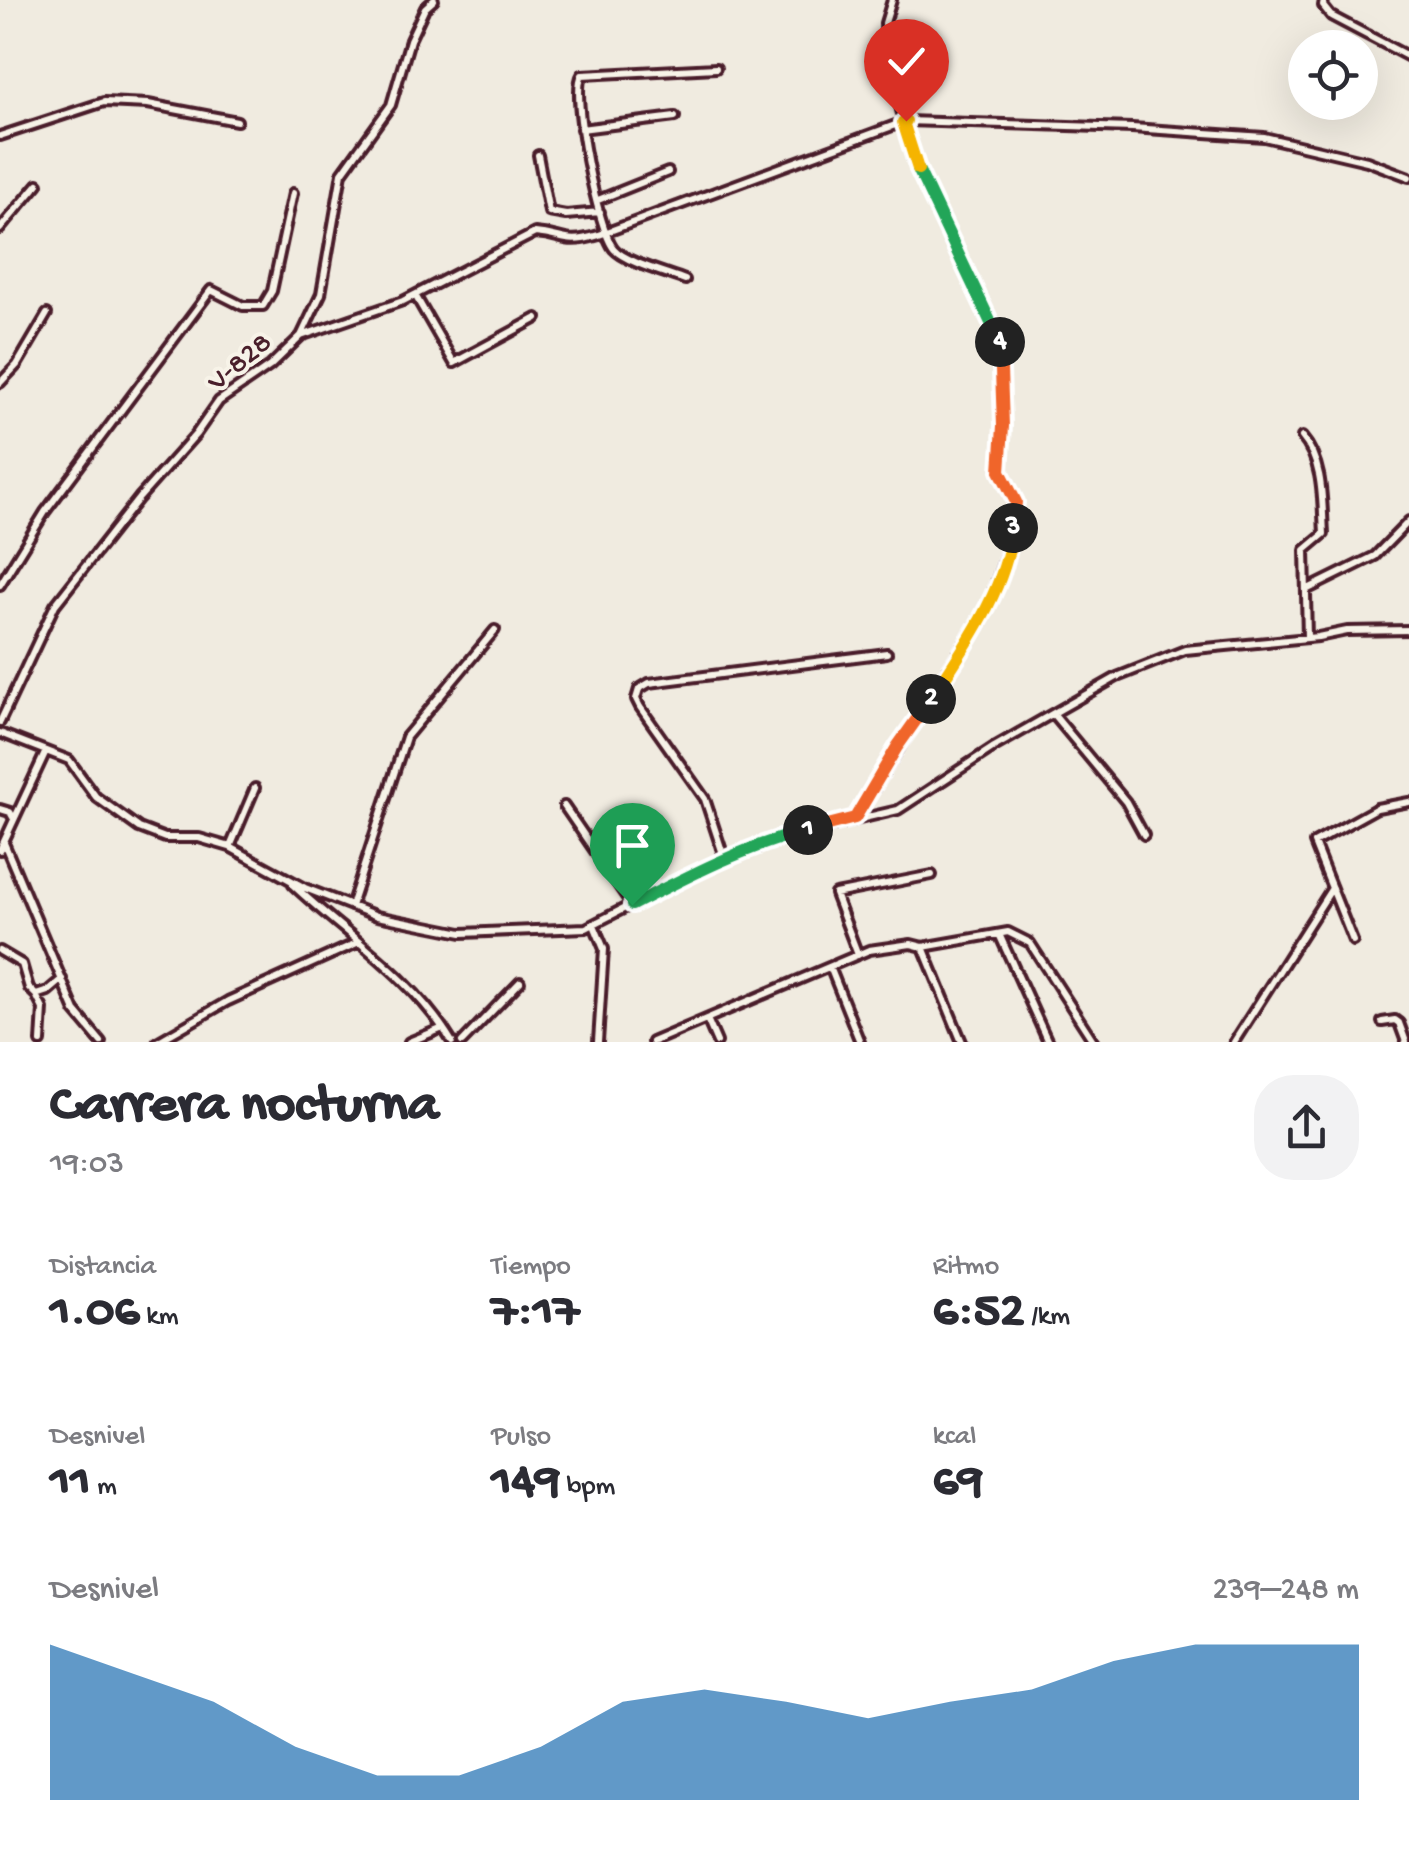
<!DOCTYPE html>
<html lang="es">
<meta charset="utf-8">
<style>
body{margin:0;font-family:"Gochi Hand",sans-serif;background:#f2f2f3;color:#2b2b33;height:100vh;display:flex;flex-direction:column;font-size:38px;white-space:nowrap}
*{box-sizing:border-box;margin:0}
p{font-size:32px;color:#7c7c81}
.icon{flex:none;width:55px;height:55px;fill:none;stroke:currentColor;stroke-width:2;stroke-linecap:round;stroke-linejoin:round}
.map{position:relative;height:1042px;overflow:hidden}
.details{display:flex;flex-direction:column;background:#fff;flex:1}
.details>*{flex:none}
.controls{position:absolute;left:1288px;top:30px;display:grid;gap:20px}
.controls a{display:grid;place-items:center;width:90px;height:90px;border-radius:50%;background:#fff;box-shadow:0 10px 40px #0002;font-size:50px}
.pin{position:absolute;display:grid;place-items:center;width:85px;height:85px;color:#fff;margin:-102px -42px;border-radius:50% 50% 50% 0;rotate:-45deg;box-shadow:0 0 10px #0007}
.pin .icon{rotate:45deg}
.km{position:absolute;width:50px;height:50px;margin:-25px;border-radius:50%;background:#222;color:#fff;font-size:28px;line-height:50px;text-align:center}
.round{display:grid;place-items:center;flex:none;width:105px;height:105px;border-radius:40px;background:#f2f2f3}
.head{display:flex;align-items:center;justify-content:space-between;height:170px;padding:0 50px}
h1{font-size:55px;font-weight:700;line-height:75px}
.metrics{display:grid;grid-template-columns:repeat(3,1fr);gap:15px;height:170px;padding:10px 50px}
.metrics div{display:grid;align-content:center}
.metrics b{font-size:50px;font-weight:700}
.metrics small{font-size:28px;font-weight:400}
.metrics p{font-size:28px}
.chart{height:280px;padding:20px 50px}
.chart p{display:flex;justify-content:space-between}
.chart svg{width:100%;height:180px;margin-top:10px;fill:#1f6fb2;opacity:.7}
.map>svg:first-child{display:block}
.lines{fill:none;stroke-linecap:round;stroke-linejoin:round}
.minor-casing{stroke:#4a1f2b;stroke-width:14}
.minor{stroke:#f7f3e8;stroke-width:6}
.split-1-casing{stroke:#fff;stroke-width:20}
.split-2-casing{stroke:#fff;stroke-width:20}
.split-3-casing{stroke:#fff;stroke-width:20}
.split-4-casing{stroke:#fff;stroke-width:20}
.split-5-casing{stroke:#fff;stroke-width:20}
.split-6-casing{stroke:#fff;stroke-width:20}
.split-1{stroke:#22a559;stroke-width:12}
.split-2{stroke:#f0652b;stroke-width:12}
.split-3{stroke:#f5b400;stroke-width:12}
.split-4{stroke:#f0652b;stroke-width:12}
.split-5{stroke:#22a559;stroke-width:12}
.split-6{stroke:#f5b400;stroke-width:12}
.labels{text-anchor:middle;stroke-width:8;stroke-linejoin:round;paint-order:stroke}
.street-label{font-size:30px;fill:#4a1f2b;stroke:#f7f3e8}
</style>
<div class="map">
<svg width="1409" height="1042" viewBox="0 0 1409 1042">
<rect width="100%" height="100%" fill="#f0ebe0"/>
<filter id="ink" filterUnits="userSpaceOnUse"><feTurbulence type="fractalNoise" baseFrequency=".01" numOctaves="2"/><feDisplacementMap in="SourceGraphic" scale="20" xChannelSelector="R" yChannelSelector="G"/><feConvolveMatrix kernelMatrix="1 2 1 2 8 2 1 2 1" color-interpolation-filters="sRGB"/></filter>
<g filter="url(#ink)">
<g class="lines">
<g class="minor-casing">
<path id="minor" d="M1324,0L1323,6L1331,16L1409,57
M581,129L675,117
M0,136L104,102L148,104L237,121
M538,155L549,212L566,215L600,212
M598,200L668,172
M0,229L38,184
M685,280C667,273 625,262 614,249C598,231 570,93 582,75L716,68
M415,295L454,363L537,318
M301,336L403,301L535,233C566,235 562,246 599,235L906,121L1132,128L1264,137L1367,161L1409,177
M0,383L17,365L47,314
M1302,437C1324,462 1322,503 1324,534L1305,550L1307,638
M0,585L45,512L211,290L243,306H263L272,291L293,193
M1306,590L1375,556L1409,521
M1053,714L1126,802L1144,835
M0,722L55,605L139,498L196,434L219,401L270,366L301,336L321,294L342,173L391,105L410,40L425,8L434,0
M0,733L69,760L96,797L139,828L165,838H199L230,847L305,888L377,916L462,933L586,928L693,873L782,837L898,810L994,747L1117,677L1185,650L1318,637L1347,631L1409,630
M564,806L632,905
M0,809L10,812L14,819
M856,817L988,606L1013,534L1015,502L1000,471L1003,426L999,341L913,158L886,50L885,23L892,0
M4,843L75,1011L101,1042
M230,847L255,788
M0,850L46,751
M725,860L705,799L640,707L636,699L639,689L649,683L887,653
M293,885C347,936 413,977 452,1042
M351,906L406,737L495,630
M594,925L604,949L598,1042
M999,934L1048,1042
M1353,941L1314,843L1377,808L1409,802
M923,947L1008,932L1030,943L1094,1042
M0,951L22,964L29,988L36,995L48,991L62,979
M858,955L835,894L932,875
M830,967L860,1042
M36,995L43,1009L41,1042
M707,1019L717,1042
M1382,1022L1395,1020L1399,1023L1406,1042
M157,1042L228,1001L359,942
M409,1042L443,1028
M462,1042L520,982
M652,1042L869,950L911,944L923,947L962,1042
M1234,1042L1332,888"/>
</g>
<use href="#minor" class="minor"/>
</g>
</g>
<g class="lines" filter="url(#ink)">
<g class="split-1-casing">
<path id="split-1" d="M632,905C688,876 746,846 808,830"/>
</g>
<g class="split-2-casing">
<path id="split-2" d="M808,830L855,818L897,747L931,699"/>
</g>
<g class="split-3-casing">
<path id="split-3" d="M931,699C965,646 1005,592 1013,528"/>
</g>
<g class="split-4-casing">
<path id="split-4" d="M1000,342L1003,426L1000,471L1016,502L1013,528"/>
</g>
<g class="split-5-casing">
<path id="split-5" d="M918,169L1000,342"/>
</g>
<g class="split-6-casing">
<path id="split-6" d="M906,121L903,122L918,169"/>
</g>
<use href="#split-1" class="split-1"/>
<use href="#split-2" class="split-2"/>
<use href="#split-3" class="split-3"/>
<use href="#split-4" class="split-4"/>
<use href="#split-5" class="split-5"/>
<use href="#split-6" class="split-6"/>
</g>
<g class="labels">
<g class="street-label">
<text transform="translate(238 360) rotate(-40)" y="10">V-828</text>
</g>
</g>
</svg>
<div class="controls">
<a><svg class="icon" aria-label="locate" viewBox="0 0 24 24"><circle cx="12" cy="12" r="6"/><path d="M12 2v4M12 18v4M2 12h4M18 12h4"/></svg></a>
</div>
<div class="pin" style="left:632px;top:905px;background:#1e9e55"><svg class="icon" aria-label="arrive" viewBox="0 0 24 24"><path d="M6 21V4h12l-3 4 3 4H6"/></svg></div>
<div class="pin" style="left:906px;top:121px;background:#d93025"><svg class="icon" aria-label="check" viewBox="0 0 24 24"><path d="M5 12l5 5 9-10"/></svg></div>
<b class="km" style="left:808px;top:830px">1</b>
<b class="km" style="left:931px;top:699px">2</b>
<b class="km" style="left:1013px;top:528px">3</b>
<b class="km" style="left:1000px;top:342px">4</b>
</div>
<section class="details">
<div class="head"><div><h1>Carrera nocturna</h1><p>19:03</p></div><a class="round"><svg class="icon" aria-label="share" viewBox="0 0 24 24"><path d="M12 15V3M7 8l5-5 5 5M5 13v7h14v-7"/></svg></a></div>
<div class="metrics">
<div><p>Distancia</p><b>1.06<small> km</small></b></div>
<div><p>Tiempo</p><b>7:17</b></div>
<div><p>Ritmo</p><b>6:52<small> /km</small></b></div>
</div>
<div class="metrics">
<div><p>Desnivel</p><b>11<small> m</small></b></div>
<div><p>Pulso</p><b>149<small> bpm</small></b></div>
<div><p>kcal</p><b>69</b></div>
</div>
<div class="chart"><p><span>Desnivel</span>239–248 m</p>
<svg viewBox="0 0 160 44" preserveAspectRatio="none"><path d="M0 44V6L10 13L20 20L30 31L40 38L50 38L60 31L70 20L80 17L90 20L100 24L110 20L120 17L130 10L140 6L150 6L160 6V44z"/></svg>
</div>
</section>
